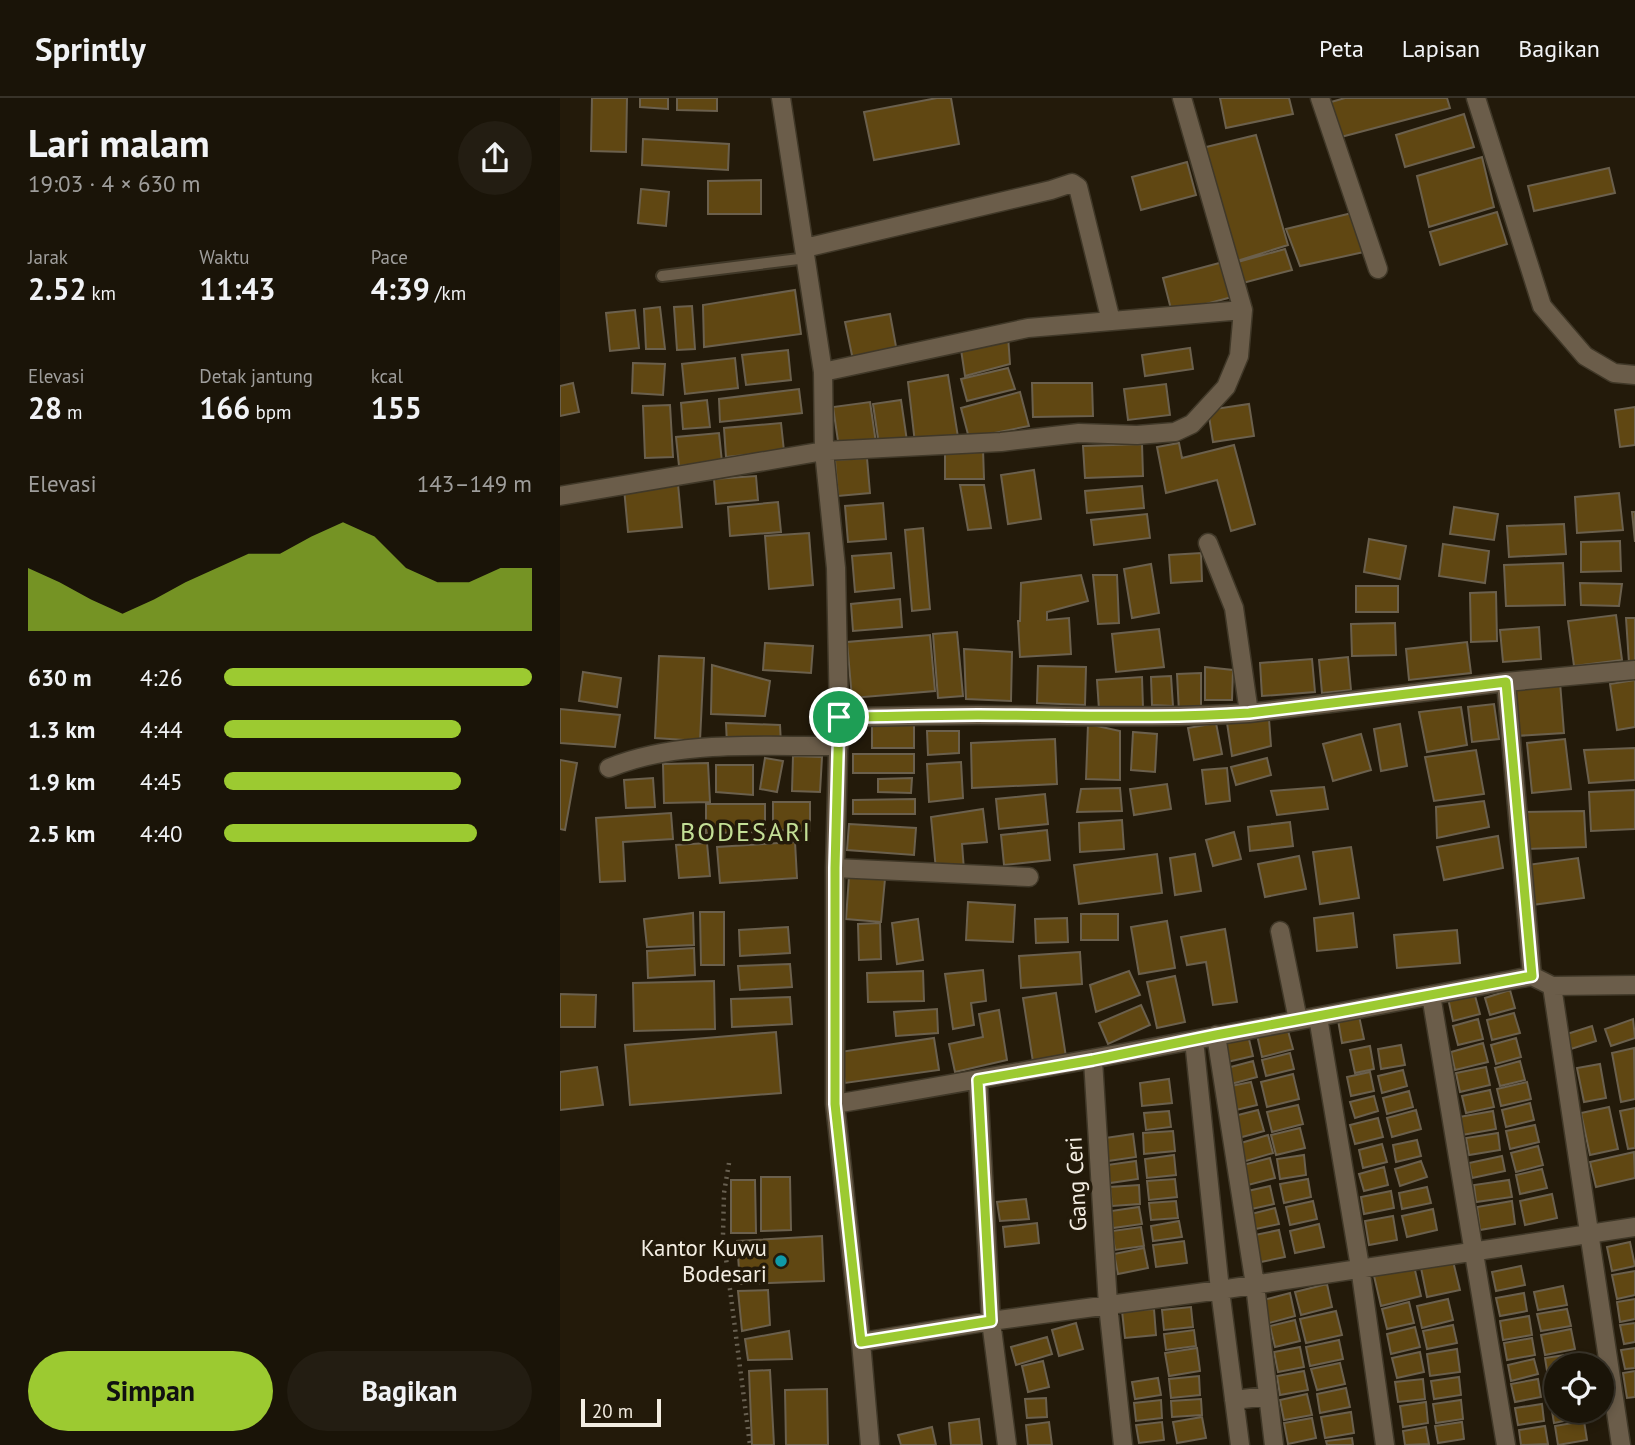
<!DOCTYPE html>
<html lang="id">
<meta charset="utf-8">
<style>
body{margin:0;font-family:"PT Sans",sans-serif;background:#231d12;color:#f1f3f6;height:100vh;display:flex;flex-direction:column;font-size:26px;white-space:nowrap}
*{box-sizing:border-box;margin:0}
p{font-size:23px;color:#9f9e9c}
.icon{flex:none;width:38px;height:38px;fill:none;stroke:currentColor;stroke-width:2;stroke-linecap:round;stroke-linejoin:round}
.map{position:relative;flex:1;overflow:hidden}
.side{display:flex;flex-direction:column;background:#1a1408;width:560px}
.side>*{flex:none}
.controls{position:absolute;left:984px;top:1255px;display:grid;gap:14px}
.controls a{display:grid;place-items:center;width:70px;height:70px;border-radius:50%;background:#1a1408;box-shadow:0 4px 10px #0003,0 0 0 2px #383329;font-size:35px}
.scale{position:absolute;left:21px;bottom:18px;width:80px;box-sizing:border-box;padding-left:7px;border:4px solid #f3ede2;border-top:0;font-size:19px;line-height:24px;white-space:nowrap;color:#f3ede2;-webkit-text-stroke:5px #231a0a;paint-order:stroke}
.pin{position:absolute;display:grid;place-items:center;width:60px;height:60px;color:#fff;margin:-30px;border:4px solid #fff;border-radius:50%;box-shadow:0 2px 7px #0007}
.round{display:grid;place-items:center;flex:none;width:74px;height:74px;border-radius:37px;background:#231d12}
.headline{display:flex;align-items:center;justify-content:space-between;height:119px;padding:0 28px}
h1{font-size:38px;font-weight:800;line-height:52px}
.stats{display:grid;grid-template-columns:repeat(3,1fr);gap:10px;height:119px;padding:7px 28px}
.stats div{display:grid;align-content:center}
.stats b{font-size:30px;font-weight:800}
.stats small{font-size:19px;font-weight:400}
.stats p{font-size:19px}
.chart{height:196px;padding:14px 28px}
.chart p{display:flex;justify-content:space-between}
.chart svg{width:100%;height:126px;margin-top:7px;fill:#9cca31;opacity:.7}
.action{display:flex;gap:14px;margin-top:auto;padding:14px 28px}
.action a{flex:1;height:80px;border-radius:42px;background:#9cca31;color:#111;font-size:28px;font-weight:800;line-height:80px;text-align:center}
.action a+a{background:#231d12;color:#f1f3f6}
ul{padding:0 28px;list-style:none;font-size:23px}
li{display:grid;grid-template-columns:112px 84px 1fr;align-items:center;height:52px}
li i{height:18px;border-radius:9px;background:#9cca31}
header{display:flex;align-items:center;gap:42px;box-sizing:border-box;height:98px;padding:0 35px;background:#1a1408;border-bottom:2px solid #383329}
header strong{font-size:33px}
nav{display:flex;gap:38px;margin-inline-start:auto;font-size:24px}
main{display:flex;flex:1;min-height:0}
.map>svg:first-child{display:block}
.building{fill:#604712;stroke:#6b604d;stroke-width:2}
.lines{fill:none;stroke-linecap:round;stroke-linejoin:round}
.lane-casing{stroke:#403828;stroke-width:14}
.street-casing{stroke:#403828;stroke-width:21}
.path{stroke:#686051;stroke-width:4.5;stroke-dasharray:2 5;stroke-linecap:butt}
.lane{stroke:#6b5d4a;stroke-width:10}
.street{stroke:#6b5d4a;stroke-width:18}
.route-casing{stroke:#fff;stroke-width:14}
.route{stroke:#9cca31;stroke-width:9}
.culture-dot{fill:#0f9aa8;stroke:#231a0a;stroke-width:2.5}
.labels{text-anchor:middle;stroke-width:7;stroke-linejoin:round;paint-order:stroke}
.street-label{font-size:23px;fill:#f3ede2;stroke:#231a0a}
.poi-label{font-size:23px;fill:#f3ede2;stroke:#231a0a;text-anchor:end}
.quarter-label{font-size:26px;letter-spacing:2px;fill:#c3df96;stroke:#231a0a}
</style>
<header>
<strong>Sprintly</strong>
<nav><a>Peta</a><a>Lapisan</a><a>Bagikan</a></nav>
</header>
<main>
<section class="side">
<div class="headline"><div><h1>Lari malam</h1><p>19:03 · 4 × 630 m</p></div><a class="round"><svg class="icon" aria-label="share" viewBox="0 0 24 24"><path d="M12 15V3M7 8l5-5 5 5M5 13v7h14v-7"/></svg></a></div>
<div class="stats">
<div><p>Jarak</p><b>2.52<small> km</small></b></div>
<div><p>Waktu</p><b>11:43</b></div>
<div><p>Pace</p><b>4:39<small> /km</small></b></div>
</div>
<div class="stats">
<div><p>Elevasi</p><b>28<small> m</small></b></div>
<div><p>Detak jantung</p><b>166<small> bpm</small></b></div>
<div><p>kcal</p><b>155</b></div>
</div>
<div class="chart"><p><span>Elevasi</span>143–149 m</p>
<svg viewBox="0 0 160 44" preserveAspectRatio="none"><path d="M0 44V22L10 27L20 33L30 38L40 33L50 27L60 22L70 17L80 17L90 11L100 6L110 11L120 22L130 27L140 27L150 22L160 22V44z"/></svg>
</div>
<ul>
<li><b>630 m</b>4:26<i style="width:100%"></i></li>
<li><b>1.3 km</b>4:44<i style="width:77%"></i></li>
<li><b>1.9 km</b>4:45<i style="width:77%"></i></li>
<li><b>2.5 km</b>4:40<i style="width:82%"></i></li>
</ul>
<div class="action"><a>Simpan</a><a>Bagikan</a></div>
</section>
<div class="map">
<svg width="1075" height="1347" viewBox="0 0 1075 1347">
<rect width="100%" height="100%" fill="#231a0a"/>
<path class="building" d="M32,0H67L66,54L31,53Z
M80,0H108V11L80,9Z
M117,0H157V13L117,12Z
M377,0H391L399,46L314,62L304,14Z
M660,0H729L733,16L666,30Z
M785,0H887L890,10L781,39L771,4Z
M904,16L914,49L845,69L836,37Z
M696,37L728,147L677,163L642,50Z
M83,41L169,46L168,72L82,67Z
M922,59L934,109L869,129L857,78Z
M627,64L636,97L581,112L572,79Z
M1049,70L1055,95L974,113L968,88Z
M201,82V116H148V83Z
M81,91L109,94L106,128L78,125Z
M937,114L947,146L880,167L870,134Z
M792,115L804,154L740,168L726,131Z
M725,151L732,172L679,186L674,165Z
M663,164L672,199L612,215L603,180Z
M235,192L241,236L144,249L143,207Z
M132,208L135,251L117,252L114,209Z
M100,209L105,251H86L84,211Z
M75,212L79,250L50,253L46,215Z
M330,216L337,254L293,262L285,224Z
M448,238L450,266L405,278L400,245Z
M630,250L633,271L585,278L582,257Z
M228,252L231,282L186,287L182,257Z
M175,260L178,290L125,296L122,266Z
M73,265L105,266L103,297L72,295Z
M448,270L455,291L407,303L401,281Z
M388,277L398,339L355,345L348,284Z
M13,285L19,314L0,318V288Z
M472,285H532L533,318L473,319Z
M606,286L610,317L568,322L564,291Z
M239,291L242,315L160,324L159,301Z
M460,294L469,328L409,340L401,310Z
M147,302L150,329L123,331L121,305Z
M341,302L347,343L319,347L313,306Z
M310,304L316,345L279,350L273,309Z
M689,306L694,338L653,344L648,312Z
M110,307L113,359L85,360L83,308Z
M1075,309V347L1060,349L1055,312Z
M221,325L224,353L166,359L164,330Z
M159,335L162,364L119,368L116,339Z
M619,345L622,360L674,347L695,426L671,433L657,382L606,395L597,349Z
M582,346L583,378L525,380L523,348Z
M385,351H423L424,381H385Z
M307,360L310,395L278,398L275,362Z
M474,372L481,421L448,426L441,377Z
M196,378L198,402L156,406L154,381Z
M118,386L122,429L68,434L64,390Z
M400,387H424L431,430L408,432Z
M582,388L584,410L527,415L525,393Z
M1059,395L1063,432L1017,435L1015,399Z
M218,404L221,434L170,438L168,409Z
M323,405L326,441L288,444L285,408Z
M894,409L938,416L934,442L890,436Z
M1072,414H1075V444Z
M587,416L590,440L534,447L531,422Z
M1004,426L1006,456L949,459L947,428Z
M363,430L370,511L352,513L345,432Z
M249,435L253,487L209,491L205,438Z
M809,441L846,448L840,481L804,474Z
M1060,443L1061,473L1021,474V444Z
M883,446L929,453L925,485L879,478Z
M331,455L334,490L295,494L292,458Z
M641,455L642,483L611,485L609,457Z
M1003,465L1005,507L946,508L944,467Z
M591,466L599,515L572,520L564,471Z
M521,477L528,503L487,514V522L509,520L511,556L460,559L458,523H460L461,485Z
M533,477H557L559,525L538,526Z
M1020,485L1062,486L1059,508L1021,507Z
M796,488H838V514H796Z
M936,494L937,543L911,544L910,495Z
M340,501L342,529L293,533L291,506Z
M1056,517L1062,562L1014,568L1008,523Z
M1066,520H1075V564L1069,565Z
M835,525L836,557L792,558L791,526Z
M979,529L981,561L943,564L940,532Z
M599,531L604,569L556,574L552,536Z
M397,534L403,598L378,600L373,536Z
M370,537L375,593L292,600L287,544Z
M907,544L911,575L849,582L846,551Z
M205,545L253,548L251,575L203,572Z
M404,551L452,554L451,603L406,601Z
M99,558L144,560L140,643L95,640Z
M788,559L791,592L762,595L759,562Z
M752,561L755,594L702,598L700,565Z
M152,567L210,583L205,618L151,616Z
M478,568L526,569L525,607L477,605Z
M645,569L673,572L672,602H645Z
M23,574L61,580L57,609L19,603Z
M641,575V614H619L617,576Z
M611,578L613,608L592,607L591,579Z
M582,579L583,610L539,612L537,582Z
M1075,582V629L1057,632L1050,586Z
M1000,584L1004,635L956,638L952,587Z
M934,606L939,641L912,644L908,609Z
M901,609L907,647L867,654L859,614Z
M0,611L60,617L55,649L0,645Z
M709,621L711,648L672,658L667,625Z
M312,622L354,623V650H312Z
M166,625L220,627L221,646L167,647Z
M656,625L662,656L634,662L628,630Z
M528,626L560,633V682L526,681Z
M840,626L847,668L821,673L814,631Z
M367,633H399V655L368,657Z
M573,634L597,636L595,674L571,672Z
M801,636L811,672L773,683L763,646Z
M495,641L497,686L412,690L411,645Z
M1005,641L1011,691L972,695L967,645Z
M1075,650V682L1029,685L1024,652Z
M916,652L924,696L874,703L865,659Z
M293,656H354V675H293Z
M233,658L262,659L260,694L232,693Z
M205,660L223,663L217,694L200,691Z
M707,660L711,677L676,687L671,669Z
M0,662L17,665L5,732L0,731Z
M401,664L403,700L369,704L367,666Z
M148,665L150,704L104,705L103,666Z
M156,667H193V697L156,694Z
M667,670L670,703L646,706L642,672Z
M93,680L95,709L66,710L64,682Z
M352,680L351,695L318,694V681Z
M607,686L611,711L574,717L570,691Z
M764,689L768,711L717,717L711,693Z
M560,690L562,713L517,714L521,691Z
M1075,692V731L1031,733L1029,694Z
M485,696L488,726L439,731L436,701Z
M355,701V716H293V702Z
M924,703L929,729L877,740L876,709Z
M213,704H250V733L213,732Z
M146,706H205V734L146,735Z
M423,711L427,744L402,746L404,772H376L371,719Z
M1024,713L1026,749L966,751L964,714Z
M111,715L113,741L63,744L65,783L40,784L36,720Z
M562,722L564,751L520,754L519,725Z
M730,724L733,748L690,753L688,729Z
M289,726L356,730L354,757L287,752Z
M487,732L490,762L444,767L441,737Z
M674,734L681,761L653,768L646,742Z
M938,738L943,770L884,782L877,749Z
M235,744L237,780L160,785L157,749Z
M147,745L150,778L119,780L116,747Z
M791,749L799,800L760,806L753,754Z
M597,756L602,795L519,806L514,767Z
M635,756L641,793L615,797L610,760Z
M739,758L746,791L705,799L698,766Z
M1018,760L1024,800L972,807L967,767Z
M289,778L325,781L321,824L286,821Z
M408,804L455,807L453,844L406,842Z
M140,814H164V867H141Z
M133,815L134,847L87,849L84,821Z
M793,815L797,849L757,853L754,820Z
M521,816H558V842H521Z
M507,820L508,844L476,845L475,821Z
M358,821L363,862L337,866L332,825Z
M607,823L615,870L579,876L571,829Z
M320,825L321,861L299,862L298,826Z
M228,829L230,855L180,858L179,832Z
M665,831L677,904L653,907L646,864L627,867L621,839Z
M897,832L900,865L837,870L834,837Z
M134,850L135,877L88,880L87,853Z
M520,854L522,886L461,890L459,858Z
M230,866L232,889L180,892L178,868Z
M423,872L426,903L411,905L414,927L393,931L385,876Z
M363,873L364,903L308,904L307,875Z
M569,873L580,897L536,914L530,887Z
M615,878L625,924L597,930L587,884Z
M154,883L155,931L74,933L73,885Z
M950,892L955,910L930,917L925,900Z
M914,894L920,916L893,923L888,900Z
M496,895L506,959L473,964L463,900Z
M0,896L36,897L35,929H0Z
M230,899L232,926L172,929L171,901Z
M581,907L590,927L548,946L539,925Z
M377,911L378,935L336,938L334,914Z
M439,912L447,962L395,974L389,946L423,939L419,916Z
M954,915L960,935L932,942L927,922Z
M799,918L804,941L782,945L778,922Z
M918,921L923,941L898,947L893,928Z
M1073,921L1075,940L1051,948L1045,931Z
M1032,928L1036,943L1011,951L1007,936Z
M727,929L733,951L702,959L697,937Z
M216,934L221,995L70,1007L65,947Z
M688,937L693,958L663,965L658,945Z
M374,940L379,972L285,985L280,954Z
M956,940L961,959L936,966L931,947Z
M923,945L928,964L895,972L891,954Z
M841,947L845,967L821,971L818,951Z
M810,948L814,971L795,975L790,952Z
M1074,950L1075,1001L1061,1004L1052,955Z
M730,955L734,971L706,978L702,962Z
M693,963L697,979L671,986L667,970Z
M960,963L965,982L940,988L935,970Z
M1040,966L1046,1000L1024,1004L1017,970Z
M37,969L43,1007L0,1012V974Z
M926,969L930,987L900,994L896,975Z
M843,972L847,988L822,995L818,978Z
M810,974L814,993L791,998L787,979Z
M733,976L739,1001L707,1009L701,984Z
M609,981L612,1005L582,1008L580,985Z
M691,984L697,1007L676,1012L671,988Z
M967,984L971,1001L941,1008L937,991Z
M930,992L934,1009L906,1015L902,998Z
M849,993L853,1009L827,1016L823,1000Z
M814,998L818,1013L795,1020L790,1004Z
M970,1005L974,1022L946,1029L942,1012Z
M738,1007L743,1026L712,1034L707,1014Z
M1049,1009L1058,1051L1030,1057L1021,1015Z
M1075,1010V1050L1068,1051L1060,1013Z
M698,1012L704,1033L675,1041L670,1019Z
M856,1012L861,1031L832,1039L827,1020Z
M609,1013L611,1029L586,1032L584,1015Z
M933,1013L936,1031L902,1037L899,1019Z
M818,1020L823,1039L795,1046L790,1027Z
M975,1027L979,1044L950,1051L946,1033Z
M740,1030L745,1050L716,1057L711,1037Z
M613,1033L615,1053L584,1056L583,1035Z
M938,1035L940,1052L909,1057L906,1040Z
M573,1036L576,1059L548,1063L545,1040Z
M708,1037L713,1055L679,1065L674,1047Z
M857,1042L861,1058L836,1064L833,1047Z
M822,1046L827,1064L803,1070L799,1052Z
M978,1048L983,1067L956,1074L951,1055Z
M1074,1054L1075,1080L1036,1089L1030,1064Z
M614,1057L616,1077L587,1080L585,1061Z
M744,1057L746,1077L720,1081L717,1061Z
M942,1058L945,1073L912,1080L909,1065Z
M710,1060L715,1080L684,1088L679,1068Z
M576,1063L578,1081L550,1085L547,1067Z
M861,1063L867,1079L840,1088L835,1071Z
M824,1069L828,1087L804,1093L799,1076Z
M982,1071L987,1090L960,1096L956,1077Z
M201,1079H230L231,1132L201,1133Z
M615,1081L617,1099L589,1102L587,1083Z
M748,1081L751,1099L724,1105L720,1086Z
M171,1082H195L196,1135H171Z
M949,1082L952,1099L916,1104L914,1087Z
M579,1087L580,1106L552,1108L550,1089Z
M710,1088L714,1106L687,1112L683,1094Z
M867,1089L871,1105L842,1111L839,1095Z
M831,1093L834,1110L804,1116L801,1099Z
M992,1096L997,1120L965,1127L960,1103Z
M466,1101L469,1121L440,1123L437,1104Z
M616,1103L618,1120L591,1122L589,1105Z
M753,1103L757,1121L730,1127L726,1109Z
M952,1103L955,1126L920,1132L917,1109Z
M579,1109L582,1126L553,1130L551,1113Z
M715,1110L719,1126L691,1132L687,1117Z
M873,1111L877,1132L847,1139L842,1118Z
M833,1118L837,1142L809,1147L805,1123Z
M619,1123L622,1139L593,1143L591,1128Z
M477,1125L479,1145L445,1149L443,1129Z
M759,1126L764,1149L735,1155L730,1133Z
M581,1129L584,1148L555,1152L552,1133Z
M719,1132L725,1159L696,1165L690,1138Z
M262,1138L264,1183L180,1186L177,1143Z
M624,1143L627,1165L596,1169L593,1147Z
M1070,1144L1075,1168L1052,1173L1047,1149Z
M584,1150L588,1170L558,1176L554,1156Z
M893,1163L900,1192L867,1199L861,1170Z
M854,1168L861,1198L821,1208L814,1178Z
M961,1168L965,1187L936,1193L932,1174Z
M1075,1173V1197L1057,1201L1052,1177Z
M767,1186L772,1209L741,1217L735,1194Z
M1003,1188L1007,1207L978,1212L974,1194Z
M208,1192L210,1227L182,1233L178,1193Z
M730,1195L735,1218L709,1225L703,1202Z
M964,1195L967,1213L940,1218L936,1200Z
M888,1201L893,1222L862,1230L857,1208Z
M1075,1201V1221L1060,1224L1057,1204Z
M849,1204L854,1225L827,1231L822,1211Z
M631,1209L633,1229L604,1232L602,1212Z
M594,1211L596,1237L565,1240L562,1213Z
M1007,1211L1011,1228L981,1233L977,1216Z
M776,1213L782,1237L746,1245L740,1221Z
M969,1218L972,1237L943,1242L940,1223Z
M735,1222L740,1243L715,1249L710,1228Z
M516,1225L523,1251L499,1258L492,1232Z
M1075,1225V1244L1064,1246L1060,1227Z
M893,1227L897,1245L867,1251L863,1233Z
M855,1229L860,1249L831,1256L827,1236Z
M1011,1231L1015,1251L985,1257L981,1237Z
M634,1232L636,1248L606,1252L604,1236Z
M229,1233L232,1261L188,1262L185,1241Z
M487,1239L492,1256L456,1267L451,1249Z
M972,1240L975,1257L947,1262L944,1245Z
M779,1242L783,1261L750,1268L746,1249Z
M740,1249L744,1269L718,1274L714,1254Z
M637,1250L640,1273L609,1278L605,1255Z
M1075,1250V1270L1065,1271L1061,1252Z
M897,1251L900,1274L870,1278L867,1256Z
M860,1254L864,1274L837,1280L832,1260Z
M1018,1255L1020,1267H996V1278L988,1279L985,1260Z
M974,1261L978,1276L951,1283L948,1267Z
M483,1263L489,1289L468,1294L462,1268Z
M780,1265L785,1286L757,1292L751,1271Z
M210,1272L214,1347H192L189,1273Z
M744,1273L748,1292L720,1297L717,1278Z
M1075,1273V1299L1067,1300L1063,1275Z
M639,1278L640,1297L611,1300L609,1281Z
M899,1279L901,1297L874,1301L871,1283Z
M598,1280L601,1297L575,1301L572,1284Z
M863,1281L865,1301L838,1304L835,1284Z
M978,1281L981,1299L955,1304L951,1286Z
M996,1281V1303L991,1304L988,1283Z
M786,1290L790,1309L760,1315L757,1296Z
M267,1291L268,1347H226L225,1292Z
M747,1296L752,1317L724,1322L720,1302Z
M486,1300L487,1319L467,1320L465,1301Z
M641,1301L642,1317L612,1319L611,1303Z
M601,1302L602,1320L576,1323L574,1305Z
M901,1302L903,1321L876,1325L873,1306Z
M866,1304L868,1325L843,1329L840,1308Z
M982,1306L984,1323L958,1327L955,1310Z
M996,1306V1312H1022L1023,1319L994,1325L991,1307Z
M791,1314L794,1335L765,1340L761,1319Z
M642,1319L646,1340L617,1345L613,1324Z
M752,1320L756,1340L728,1346L724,1325Z
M419,1321L422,1347H391L389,1325Z
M1024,1323L1027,1342L998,1347L995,1328Z
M489,1324L492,1347H468L466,1327Z
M602,1324L604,1342L579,1345L576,1327Z
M902,1324L904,1341L878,1345L875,1328Z
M985,1328L988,1346L961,1347L959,1332Z
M372,1329L376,1347H341L338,1337Z
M866,1329L869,1346L845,1347L843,1333Z
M792,1340L793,1347H767L766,1343Z"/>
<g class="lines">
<g class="lane-casing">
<path id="lane" d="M102,178L247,160"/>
</g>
<g class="street-casing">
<path id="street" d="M221,0L263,274L264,353L276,470L279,619L275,770V1006L301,1244L310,1347
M760,0L818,171
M916,0L982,208L1025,258L1054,275L1075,277
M245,150L491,92L512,85L518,89L551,223
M263,274L468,230L683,212
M0,398L264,353L441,344L519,335L577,337L615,334L632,326L666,289L679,258L683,212L622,0
M648,445L674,510L689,615
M946,584L972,878
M279,619C325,619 372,617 418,617C508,617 598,621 689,615L946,584L1075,572
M49,670C120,641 203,649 279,648
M275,770L469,779
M720,833L738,922
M992,888L1061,1347
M871,897L946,1347
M758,919L800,1169L825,1347
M656,937L695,1187L714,1347
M634,942L660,1192L680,1347
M533,962L548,1207L563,1347
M418,982L431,1223L447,1347
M275,1006C508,967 740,922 972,878L992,888L1075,887
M301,1244L431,1223L660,1192L1075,1129
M674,1302L708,1298"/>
</g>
<path class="path" d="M169,1065L164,1095L163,1137L190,1347"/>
<use href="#lane" class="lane"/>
<use href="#street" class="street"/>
</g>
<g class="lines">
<g class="route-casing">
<path id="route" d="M946,584L972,878L656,937L533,962L418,982L431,1223L301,1244L275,1006V770L279,619C325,619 372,617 418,617C508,617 599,621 689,615Z"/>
</g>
<use href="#route" class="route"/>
</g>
<circle class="culture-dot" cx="221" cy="1163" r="7"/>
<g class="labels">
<g class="street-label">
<text transform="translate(516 1086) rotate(-93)" y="8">Gang Ceri</text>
</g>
<g class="poi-label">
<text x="207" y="1158">Kantor Kuwu<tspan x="207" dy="26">Bodesari</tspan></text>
</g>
<g class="quarter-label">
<text x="186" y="743">BODESARI</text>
</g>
</g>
</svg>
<div class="controls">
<a><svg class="icon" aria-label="locate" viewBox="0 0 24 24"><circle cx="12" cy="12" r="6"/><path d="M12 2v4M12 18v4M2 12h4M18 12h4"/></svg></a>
</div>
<div class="scale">20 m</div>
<div class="pin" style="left:279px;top:619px;background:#1e9e55"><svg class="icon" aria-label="arrive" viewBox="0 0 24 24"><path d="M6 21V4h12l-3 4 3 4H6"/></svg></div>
</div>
</main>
